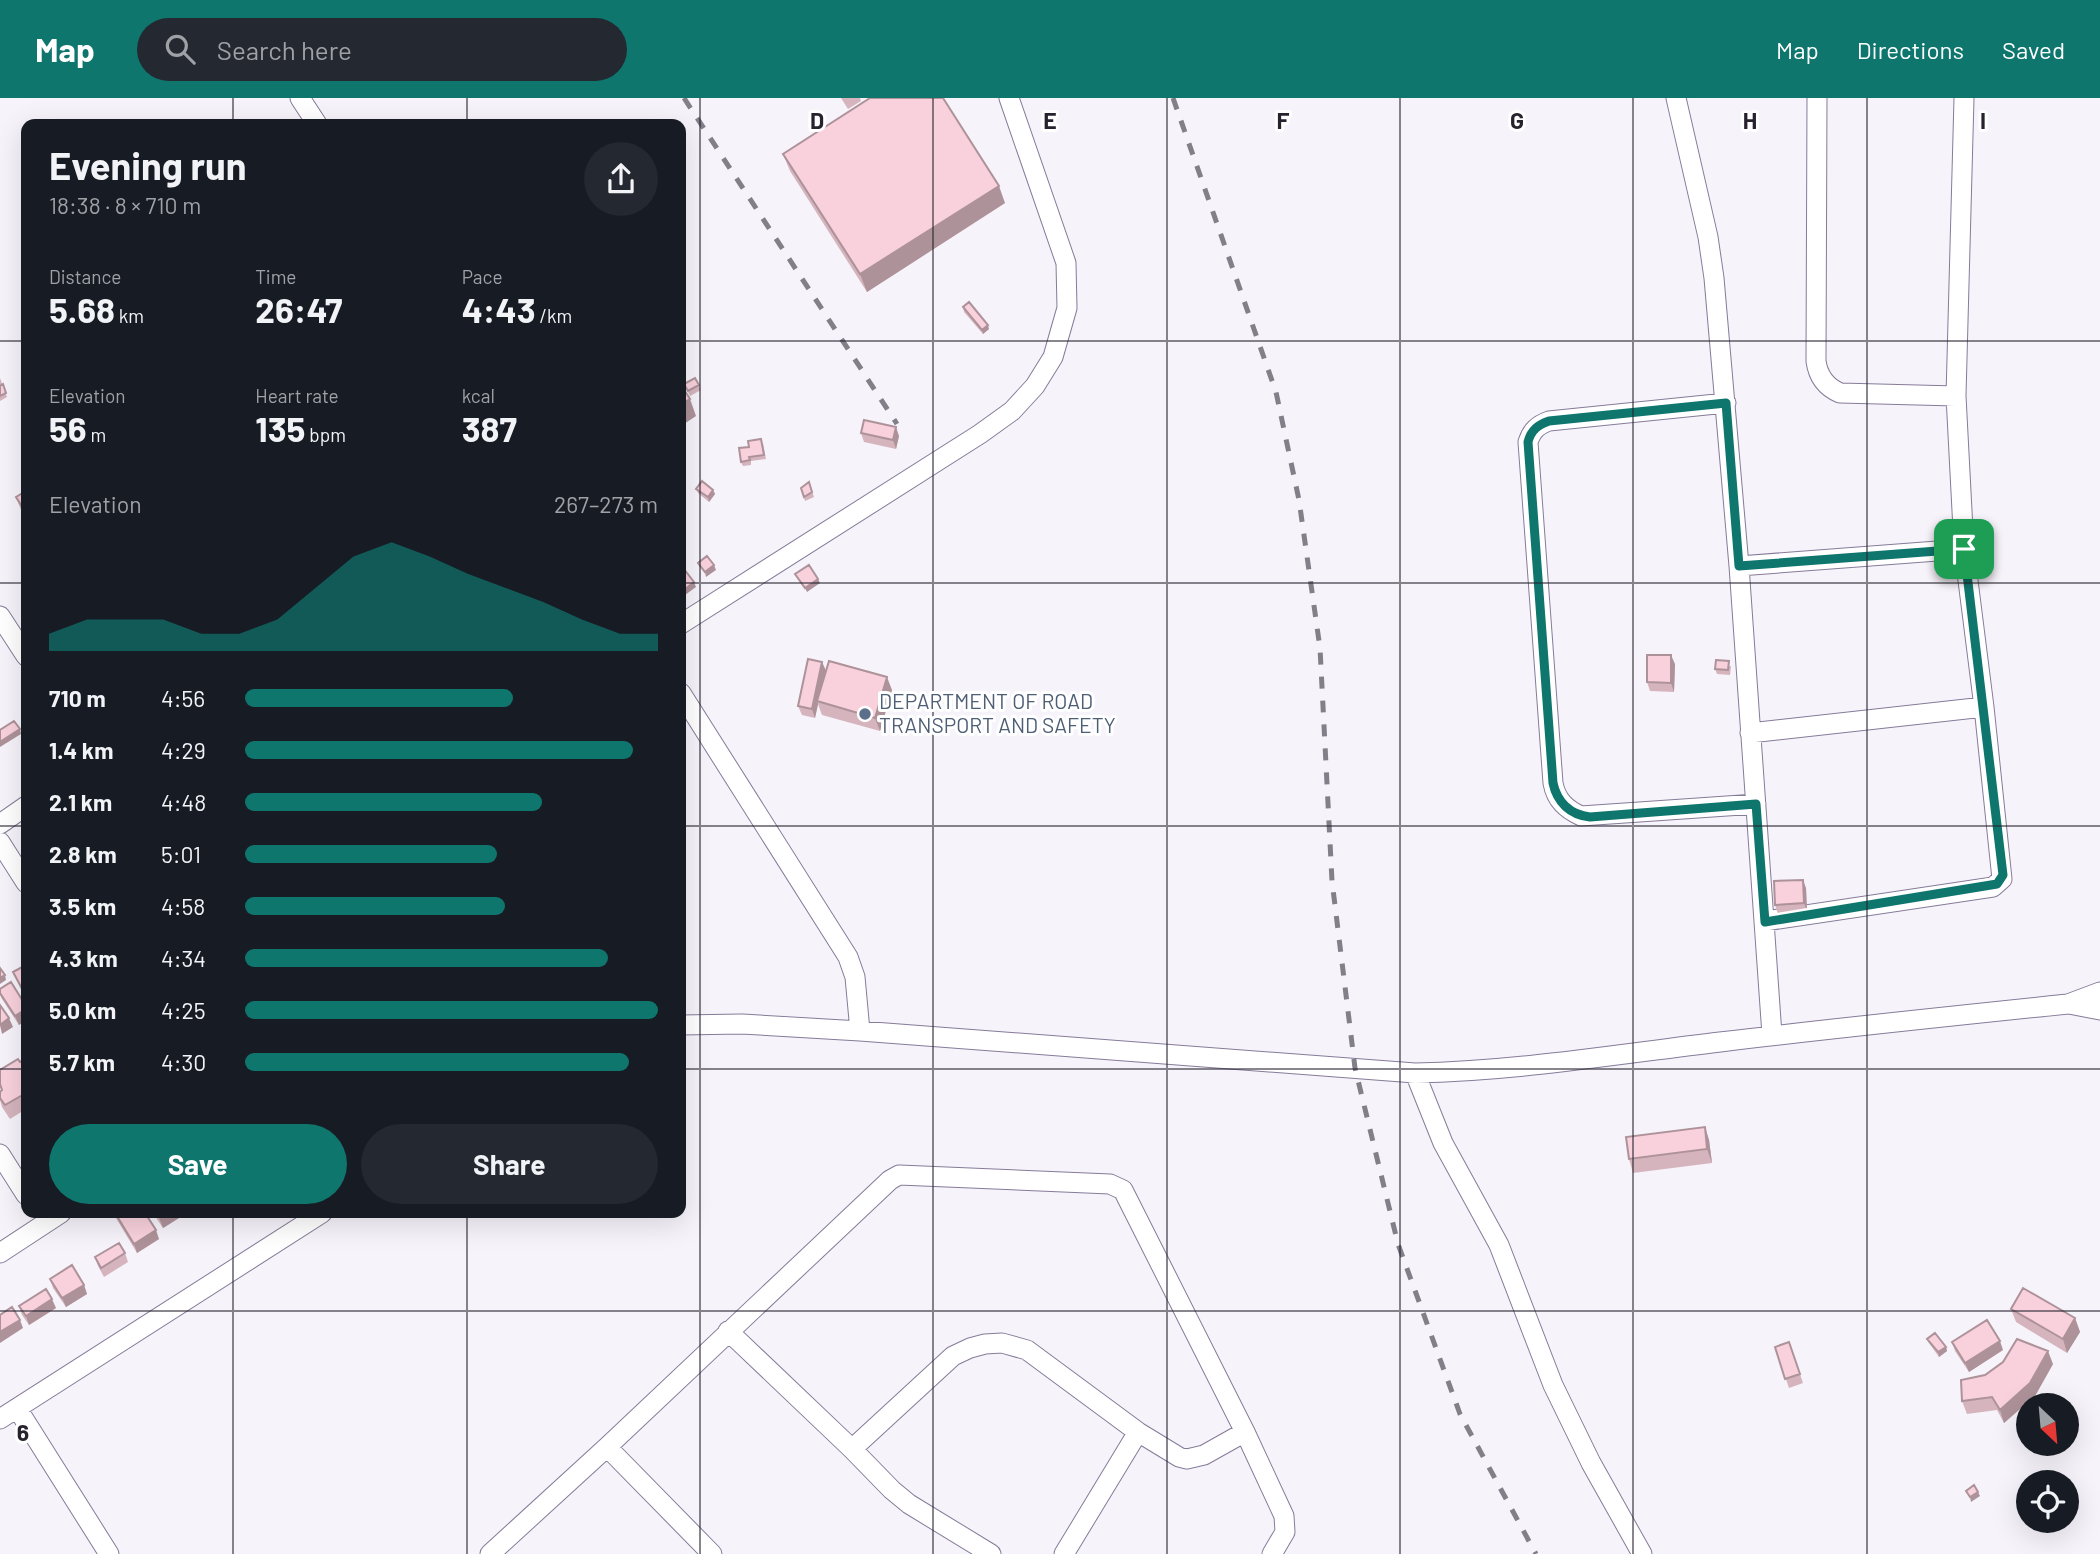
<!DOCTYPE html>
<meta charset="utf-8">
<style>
body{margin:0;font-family:Barlow,sans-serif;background:#242831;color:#f1f3f6;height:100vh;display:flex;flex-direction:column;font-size:26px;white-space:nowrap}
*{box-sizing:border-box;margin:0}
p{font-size:23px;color:#9ea1a6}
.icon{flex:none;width:38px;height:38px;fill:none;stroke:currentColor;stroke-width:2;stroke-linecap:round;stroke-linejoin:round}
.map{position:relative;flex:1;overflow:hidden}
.drawer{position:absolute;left:21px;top:21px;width:665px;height:1099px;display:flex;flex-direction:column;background:#171b24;border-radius:14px;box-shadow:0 7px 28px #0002}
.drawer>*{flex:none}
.needle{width:46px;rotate:154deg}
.controls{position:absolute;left:2016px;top:1295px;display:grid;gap:14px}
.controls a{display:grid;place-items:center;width:63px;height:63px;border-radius:50%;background:#171b24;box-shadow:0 7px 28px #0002;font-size:35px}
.pin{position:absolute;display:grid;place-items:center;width:60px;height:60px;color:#fff;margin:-30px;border-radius:14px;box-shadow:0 4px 10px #0006}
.round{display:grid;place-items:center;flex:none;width:74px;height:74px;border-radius:37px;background:#242831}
.headline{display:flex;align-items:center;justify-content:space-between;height:119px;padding:0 28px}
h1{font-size:38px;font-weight:700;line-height:52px}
.stats{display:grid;grid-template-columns:repeat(3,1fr);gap:10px;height:119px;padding:7px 28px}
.stats div{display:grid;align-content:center}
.stats b{font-size:35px;font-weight:700}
.stats small{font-size:19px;font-weight:400}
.stats p{font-size:19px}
.chart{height:196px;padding:14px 28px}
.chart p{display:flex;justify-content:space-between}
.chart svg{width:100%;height:126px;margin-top:7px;fill:#0f766e;opacity:.7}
.cta{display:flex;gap:14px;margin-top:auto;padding:14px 28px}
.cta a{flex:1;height:80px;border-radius:42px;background:#0f766e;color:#fff;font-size:28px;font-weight:700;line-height:80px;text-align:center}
.cta a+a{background:#242831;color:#f1f3f6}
ul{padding:0 28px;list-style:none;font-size:23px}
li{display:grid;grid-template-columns:112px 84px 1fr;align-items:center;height:52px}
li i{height:18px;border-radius:9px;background:#0f766e}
header{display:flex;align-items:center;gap:42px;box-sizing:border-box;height:98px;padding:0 35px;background:#0f766e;color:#fff}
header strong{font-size:33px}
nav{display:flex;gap:38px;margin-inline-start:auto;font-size:24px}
.search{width:490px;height:63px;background:#242831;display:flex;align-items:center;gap:18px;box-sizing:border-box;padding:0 24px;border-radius:38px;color:#9ea1a6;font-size:26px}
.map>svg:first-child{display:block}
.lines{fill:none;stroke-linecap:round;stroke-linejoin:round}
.minor-casing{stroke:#867b99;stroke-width:21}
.minor{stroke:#fff;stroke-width:19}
.rail{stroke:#837f89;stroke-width:5;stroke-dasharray:12 12;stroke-linecap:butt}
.wall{fill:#d5b4bd}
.shaded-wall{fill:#ae929a}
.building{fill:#f8d1dc;stroke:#ae929a;stroke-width:2}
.route-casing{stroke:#fff;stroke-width:14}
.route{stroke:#0f766e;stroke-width:9}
.grid{fill:none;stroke:#27222e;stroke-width:2;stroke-opacity:0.55}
.service-dot{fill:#5c6f8a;stroke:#fff;stroke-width:2.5}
.labels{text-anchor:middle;stroke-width:6;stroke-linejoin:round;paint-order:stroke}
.service-label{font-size:21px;fill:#4e5e75;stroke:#fff;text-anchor:start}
.grid-label{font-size:23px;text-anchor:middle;font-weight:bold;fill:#27222e;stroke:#fff;stroke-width:6;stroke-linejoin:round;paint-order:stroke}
</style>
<header>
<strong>Map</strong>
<div class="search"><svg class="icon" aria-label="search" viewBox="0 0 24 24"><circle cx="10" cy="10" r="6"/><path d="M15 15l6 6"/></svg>Search here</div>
<nav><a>Map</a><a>Directions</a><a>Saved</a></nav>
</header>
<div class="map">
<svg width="2100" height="1456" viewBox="0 0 2100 1456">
<rect width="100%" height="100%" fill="#f6f3fa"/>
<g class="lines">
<g class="minor-casing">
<path id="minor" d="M300,0L317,26
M1676,0L1708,139L1714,180L1739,468L1772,937
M1817,0L1816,263C1818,278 1826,289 1840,295L1956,298
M1726,305L1549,323C1538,327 1532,332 1528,344L1553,685C1556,702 1566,711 1581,718L1756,706
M1739,468L1964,451
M0,518L26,558
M681,526L980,336L1012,313L1035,288L1053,259L1067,210L1066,165L1009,0
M681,595L848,859L855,879L860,933
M1750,635L1984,609
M0,726L26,708
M0,744L26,785
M1765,823L1993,789L2002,781L1984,609L1964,451L1956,298L1964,0
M2069,906L2100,912
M681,927L742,926L860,933L1415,975C1517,973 1619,956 1720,944C1836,930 1952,918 2068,906L2100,894
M1415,975L1443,1045L1499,1147L1553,1287L1591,1365L1642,1456
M0,1056L26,1097
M0,1155L61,1115
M728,1233L852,1351L892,1392L909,1406L991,1456
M17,1310L109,1456
M0,1321L322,1115
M607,1349L712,1456
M852,1351L953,1258L970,1250L985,1246L1002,1245L1027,1252L1138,1334L1179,1359L1187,1361L1204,1357L1245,1334
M490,1456L607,1349L890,1082L899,1077L1110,1086L1123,1092L1245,1334L1284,1418L1285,1434L1272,1456
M1064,1456L1138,1334"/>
</g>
<use href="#minor" class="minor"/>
<path class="rail" d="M684,0L897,326
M1173,0L1276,294L1299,402L1320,550L1332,783L1355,970L1398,1146L1460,1316L1536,1456"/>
</g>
<path class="wall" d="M841,0H860L861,3L848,11Z
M783,56L1005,105L867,194L790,73Z
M963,209L989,231L983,236L964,214Z
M0,280L7,299L0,303Z
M684,286L699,287L701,292L690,298Z
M861,335L899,338L896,351L864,344Z
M763,345L766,361L751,363V367L743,368L741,364Z
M809,384L814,399L805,403L801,390Z
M696,391L713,392L715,396L709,404L698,395Z
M26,393V422L23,417L16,399Z
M822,564L826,573L892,592L880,633L822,617L818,606L815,620L802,617L798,608Z
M1675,566L1674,594L1650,593L1647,584Z
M1731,568L1730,577L1717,576L1715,571Z
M681,655L686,666L681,668Z
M1806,790L1807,814L1778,816L1775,807Z
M26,867V901L17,883L13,874Z
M0,891L26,908V935L22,925L19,927L2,901L0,897Z
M26,961V1011L10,1021L2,1009L0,1002V994L2,993L20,964Z
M1705,1029L1709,1042L1712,1065L1633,1075L1629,1061Z
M113,1115H145L159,1141L137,1155Z
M153,1115H187L163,1130Z
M125,1155L128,1164L104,1179L98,1168L95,1159Z
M50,1181L84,1187L87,1196L66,1209L53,1190Z
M19,1208L56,1210L29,1227L22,1217Z
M2011,1211L2075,1220L2080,1234L2067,1255L2016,1224Z
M1927,1241L1946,1249L1947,1253L1939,1259L1929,1245Z
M1789,1244L1803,1285L1789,1290L1775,1249Z
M1952,1244L2003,1252L1969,1274L1955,1253Z
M2053,1266L2035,1298L2004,1325L1997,1312L1967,1316L1962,1303Z"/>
<path class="shaded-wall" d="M999,88L1005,105L867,194L860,176Z
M988,227L989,231L983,236L982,232Z
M690,301L696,318L681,328L684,337L681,339V306Z
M896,329L899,338L896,351L893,342Z
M713,392L715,396L709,404L708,399Z
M714,467L716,472L706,479L705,474Z
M818,481L820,485L807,494L805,490Z
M694,484L696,489L685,497L684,492Z
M1671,557L1675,566L1674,594L1671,585Z
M822,564L826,573L817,603L818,606L815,620L812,611Z
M887,579L892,592L880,633L875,620Z
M20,631L21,636L0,649V644Z
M681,735L684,744L681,746Z
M1803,782L1806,790L1807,814L1804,805Z
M5,877L6,882L0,886V880Z
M26,911V922L19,927L15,918Z
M9,920L13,929L2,936L0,927Z
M1705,1029L1709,1042L1712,1065L1707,1051Z
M162,1115H187L163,1130L158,1117Z
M156,1132L159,1141L137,1155L134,1146Z
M84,1187L87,1196L66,1209L62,1200Z
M52,1201L56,1210L29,1227L26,1218Z
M2075,1220L2080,1234L2067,1255L2063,1241Z
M20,1222L23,1230L0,1245V1234Z
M2000,1243L2003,1252L1969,1274L1965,1265Z
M1946,1249L1947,1253L1939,1259L1938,1254Z
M2048,1253L2053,1266L2035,1298L2004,1325L2000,1312Z
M1978,1394L1980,1398L1971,1404L1970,1399Z"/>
<path class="building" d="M870,0H943L999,88L860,176L783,56Z
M969,204L988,227L982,232L963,209Z
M695,280L699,287L688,293L684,286Z
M3,286L6,295L0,298V288Z
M681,287L690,301L681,306Z
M864,322L896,329L893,342L861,335Z
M761,341L764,357L749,359L750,362L741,364L739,350L749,349L748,343Z
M702,383L713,392L708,399L696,391Z
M809,384L812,394L804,399L801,390Z
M26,393V415L16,399Z
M707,458L714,467L705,474L698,465Z
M809,467L818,481L805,490L795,476Z
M684,471L694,484L684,492L681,488V474Z
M1647,557H1671V585L1647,584Z
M808,561L822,564L812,611L798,608Z
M1716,562L1729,563L1728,572L1715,571Z
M829,563L887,579L875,620L817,603Z
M14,623L20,631L0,644V632Z
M1803,782L1804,805L1775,807L1774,783Z
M26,867V898L13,874Z
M0,870L5,877L0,880Z
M11,884L26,908V911L15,918L0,895V891Z
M0,907L9,920L0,927Z
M26,920V931L21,923Z
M18,961L20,964L26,961V995L5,1007L0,1000V994L2,992L0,986V972Z
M1705,1029L1707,1051L1629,1061L1626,1039Z
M115,1115H145L156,1132L134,1146Z
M119,1145L125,1155L101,1170L95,1159Z
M72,1167L84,1187L62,1200L50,1181Z
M2023,1190L2075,1220L2063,1241L2011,1211Z
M46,1191L52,1201L26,1218L19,1208Z
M12,1209L20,1222L0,1234V1217Z
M1987,1222L2000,1243L1965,1265L1952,1244Z
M1935,1235L1946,1249L1938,1254L1927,1241Z
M2017,1241L2048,1253L2030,1285L2000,1312L1992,1299L1962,1303L1961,1282L1985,1277L2003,1264Z
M1789,1244L1800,1276L1785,1281L1775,1249Z
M1974,1387L1978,1394L1970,1399L1966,1393Z"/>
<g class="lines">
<g class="route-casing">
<path id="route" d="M1726,305L1739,468L1964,451L2003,777L1997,786L1765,824L1756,706L1590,719C1570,717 1557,704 1553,685L1528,344C1531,332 1538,327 1549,323Z"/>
</g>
<use href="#route" class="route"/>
</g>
<path class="grid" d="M233,0V26M467,0V26M700,0V1456M933,0V1456M1167,0V1456M1400,0V1456M1633,0V1456M1867,0V1456M0,243H26M681,243H2100M0,485H26M681,485H2100M0,728H26M681,728H2100M0,971H26M681,971H2100M233,1115V1456M467,1115V1456M0,1213H2100"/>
<circle class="service-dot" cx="865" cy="616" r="7"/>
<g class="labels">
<g class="service-label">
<text x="879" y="611">DEPARTMENT OF ROAD<tspan x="879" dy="24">TRANSPORT AND SAFETY</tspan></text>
</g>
</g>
<g class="grid-label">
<text x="817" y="31">D</text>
<text x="1050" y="31">E</text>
<text x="1283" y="31">F</text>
<text x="1517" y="31">G</text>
<text x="1750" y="31">H</text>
<text x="1983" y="31">I</text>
<text x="23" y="1343">6</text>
</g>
</svg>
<div class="controls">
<a><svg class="needle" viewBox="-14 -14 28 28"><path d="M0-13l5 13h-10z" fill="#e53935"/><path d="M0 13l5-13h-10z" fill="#9ea1a6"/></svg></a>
<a><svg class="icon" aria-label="locate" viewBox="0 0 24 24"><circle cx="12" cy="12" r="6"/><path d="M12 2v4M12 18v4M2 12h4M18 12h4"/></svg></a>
</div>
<div class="pin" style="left:1964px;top:451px;background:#1e9e55"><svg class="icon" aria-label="arrive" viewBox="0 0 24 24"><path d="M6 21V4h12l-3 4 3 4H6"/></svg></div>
<section class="drawer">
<div class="headline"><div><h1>Evening run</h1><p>18:38 · 8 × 710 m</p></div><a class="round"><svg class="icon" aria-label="share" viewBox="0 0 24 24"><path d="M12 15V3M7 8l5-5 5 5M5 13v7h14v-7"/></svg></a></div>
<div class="stats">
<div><p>Distance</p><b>5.68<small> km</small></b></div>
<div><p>Time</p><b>26:47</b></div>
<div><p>Pace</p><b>4:43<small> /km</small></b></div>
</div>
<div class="stats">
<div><p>Elevation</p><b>56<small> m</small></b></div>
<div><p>Heart rate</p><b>135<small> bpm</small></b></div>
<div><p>kcal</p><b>387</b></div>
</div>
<div class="chart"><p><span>Elevation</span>267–273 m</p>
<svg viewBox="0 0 160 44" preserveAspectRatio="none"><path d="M0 44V38L10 33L20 33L30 33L40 38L50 38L60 33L70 22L80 11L90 6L100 11L110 17L120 22L130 27L140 33L150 38L160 38V44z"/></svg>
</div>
<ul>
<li><b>710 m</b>4:56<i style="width:65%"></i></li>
<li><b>1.4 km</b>4:29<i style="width:94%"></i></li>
<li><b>2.1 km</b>4:48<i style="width:72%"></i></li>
<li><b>2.8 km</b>5:01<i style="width:61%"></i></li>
<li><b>3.5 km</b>4:58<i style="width:63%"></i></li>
<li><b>4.3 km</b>4:34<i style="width:88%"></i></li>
<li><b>5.0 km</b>4:25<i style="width:100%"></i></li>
<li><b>5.7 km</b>4:30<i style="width:93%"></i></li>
</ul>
<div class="cta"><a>Save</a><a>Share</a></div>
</section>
</div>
